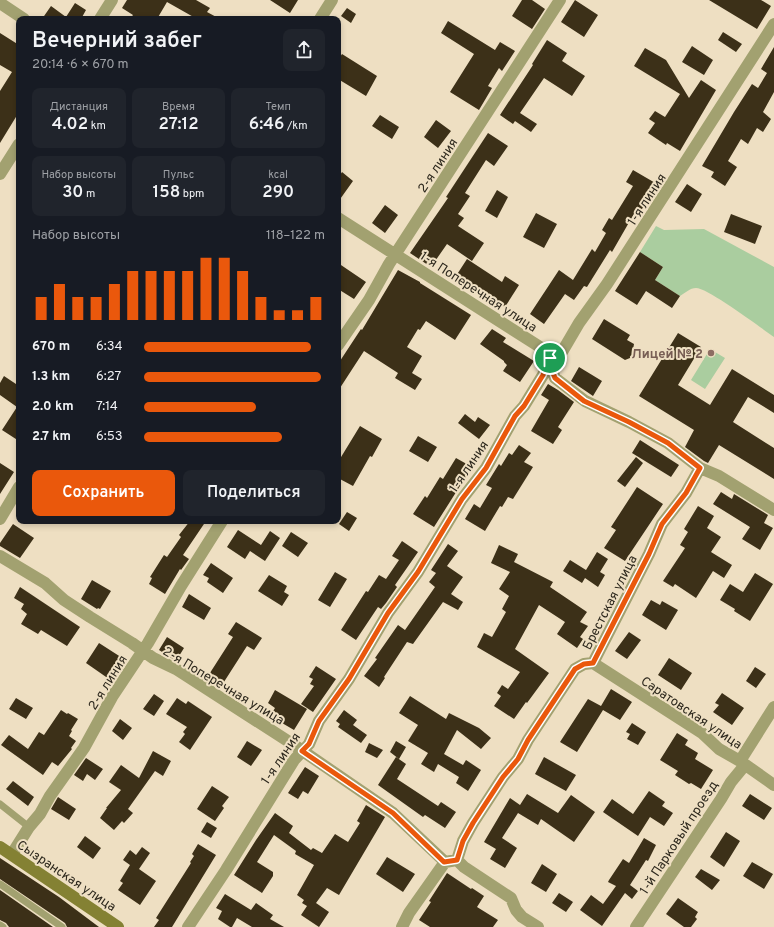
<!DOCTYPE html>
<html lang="ru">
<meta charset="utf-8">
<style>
body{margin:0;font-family:Overpass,sans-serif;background:#20242c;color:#f1f3f6;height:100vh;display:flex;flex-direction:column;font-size:15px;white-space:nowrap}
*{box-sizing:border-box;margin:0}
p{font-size:13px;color:#9ea1a6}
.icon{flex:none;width:22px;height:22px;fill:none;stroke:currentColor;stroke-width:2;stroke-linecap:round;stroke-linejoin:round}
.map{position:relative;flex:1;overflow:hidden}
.side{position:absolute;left:16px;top:16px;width:325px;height:508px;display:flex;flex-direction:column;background:#171b24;border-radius:8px;box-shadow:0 2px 6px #0003}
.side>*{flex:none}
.pin{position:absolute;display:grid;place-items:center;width:34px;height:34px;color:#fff;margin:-17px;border:2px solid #fff;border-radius:50%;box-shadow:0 1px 4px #0007}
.round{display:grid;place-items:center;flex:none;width:42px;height:42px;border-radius:8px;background:#20242c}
.headline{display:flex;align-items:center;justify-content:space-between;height:68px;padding:0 16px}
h1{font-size:22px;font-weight:600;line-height:30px}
.metrics{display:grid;grid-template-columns:repeat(3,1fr);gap:6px;height:68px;padding:4px 16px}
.metrics div{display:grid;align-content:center;border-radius:8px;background:#20242c;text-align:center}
.metrics b{font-size:17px;font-weight:600}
.metrics small{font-size:11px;font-weight:400}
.metrics p{font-size:11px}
.chart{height:112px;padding:8px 16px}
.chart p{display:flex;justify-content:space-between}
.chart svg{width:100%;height:72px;margin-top:4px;stroke:#ea580c;stroke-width:6}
.cta{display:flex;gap:8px;margin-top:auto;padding:8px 16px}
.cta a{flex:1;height:46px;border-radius:8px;background:#ea580c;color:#fff;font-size:16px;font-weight:600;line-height:46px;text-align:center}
.cta a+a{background:#20242c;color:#f1f3f6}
ul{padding:0 16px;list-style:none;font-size:13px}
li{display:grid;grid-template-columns:64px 48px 1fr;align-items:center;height:30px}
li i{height:10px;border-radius:5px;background:#ea580c}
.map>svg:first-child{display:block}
.green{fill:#aacd9f}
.building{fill:#3c3018}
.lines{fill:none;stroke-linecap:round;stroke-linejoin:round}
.lane{stroke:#a2a170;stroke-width:7}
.street{stroke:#a2a170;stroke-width:12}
.secondary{stroke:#848133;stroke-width:12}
.route-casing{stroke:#fff;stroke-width:8}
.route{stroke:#ea580c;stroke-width:5}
.education-dot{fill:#8d6e63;stroke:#eedfc2;stroke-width:1.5}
.labels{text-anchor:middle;stroke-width:4;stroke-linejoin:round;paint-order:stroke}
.street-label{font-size:13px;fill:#2d281d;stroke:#eedfc2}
.education-label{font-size:13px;font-weight:bold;fill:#785e54;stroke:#eedfc2;text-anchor:end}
</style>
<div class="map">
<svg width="774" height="927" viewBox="0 0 774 927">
<rect width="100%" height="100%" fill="#eedfc2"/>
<path class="green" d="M656,226L664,230L704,229L774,267V337C761,328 708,288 696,288C690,288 685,293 680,296L655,280L663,267L640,252Z
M710,349L725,358L705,389L691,380Z"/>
<path class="building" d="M127,0H196L210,8L207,12L220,19H197L167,2L157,19H130L133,15L122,8Z
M270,0H298L290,13Z
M522,0H532L545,9L532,29L512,16Z
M575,0L598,15L584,37L561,22Z
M709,0H761L771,6L757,29Z
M75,3L86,10L81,19H42L51,6L66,17Z
M347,8L356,14L351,23L341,16Z
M448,21L495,50L500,42L515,51L502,71L499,68L488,86L492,88L479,110L450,92L474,54L441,33Z
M723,32L742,44L736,52L718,40Z
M0,33L19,45V112L0,143V91L12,72L0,65Z
M547,40L567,53L562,61L585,76L572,96L544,78L520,113L537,124L531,132L515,121L513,124L500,115L533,65L532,64Z
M692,46L713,60L704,75L682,62Z
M774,47V92L763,112L771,119L763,132L757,128L748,144L741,139L728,161L737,167L725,186L711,177L714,172L702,166L734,112L752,84L758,88L767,73L761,69Z
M645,48L666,60L689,98L701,80L716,90L680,151L667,143L666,145L648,133L655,123L649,119L655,111L665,117L680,94L634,66Z
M342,54L377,76L366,96L338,79V60Z
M380,115L399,127L392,139L372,126Z
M436,120L451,131L438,148L424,137Z
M488,133L508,146L494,166L486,160L465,193L470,196L458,214L464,218L458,226L484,243L472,261L447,244L431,267L410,253L448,198L446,197Z
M633,170L657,184L639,214L635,212L612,252L610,250L587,287L584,286L574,300L565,294L544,324L530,314L559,270L573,280L592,249L595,252L606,233L602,230L609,218L612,220L633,186L626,182Z
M342,172L353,181L338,202V178Z
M687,184L702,194L691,212L675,202Z
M497,190L508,197L497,218L485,211Z
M385,205L398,215L385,233L372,223Z
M536,213L557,224L544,248L523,237Z
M731,214L762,226L755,244L724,232Z
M640,252L663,267L655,280L680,296L672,308L646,291L637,305L615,291Z
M467,259L502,282L505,276L519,285L505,307L486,294L483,298L454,279Z
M338,263L366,282L354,299L338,289Z
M398,270L420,282V283L471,315L455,340L426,321L420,330L418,329L407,347L422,356L412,373L422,379L415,390L395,378L398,373L364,351L338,391V364L361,329L362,330Z
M604,319L630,335L627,340L634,344L632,355L630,358L625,360L592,339Z
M492,329L506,338L503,342L534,361L520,382L503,371L507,365L504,362V361L480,344Z
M678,333L701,347L678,385L710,405L732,369L774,395V413L748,397L733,422L774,448V479L719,445L708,463L704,461L685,447L694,430L639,396Z
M579,367L602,381L593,396L571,381Z
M4,376L19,386V441L2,430L17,407L0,395V383Z
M548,384L558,390L574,402L558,427L562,430L553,444L531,431L549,400L541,395Z
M465,414L475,422L478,417L490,425L479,439L458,423Z
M360,426L382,439L372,457L370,456L353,486L338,478V462Z
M418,436L437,447L428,462L409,451Z
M640,440L679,465L671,477L632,453Z
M519,445L531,453L524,462L533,467L513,499L508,497L502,507L500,506L485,531L465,519L474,504L480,508L492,488L486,485L499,464L501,466L509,453L512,455Z
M636,457L643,463L625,487L617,481Z
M456,458L472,467L434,527L413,514L425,496L427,498L440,477L443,479Z
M0,463L14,472L0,494Z
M637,487L663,504L625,561L604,548L616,530L611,527Z
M721,492L732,499L734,494L768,515L764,523L773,528L760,550L742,539L750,527L713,504Z
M698,506L714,516L707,528L721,537L711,552L732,565L724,578L713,571L696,598L675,584L673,587L663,581L685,548L680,545L688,532L684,529Z
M347,512L357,518L349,531L339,524Z
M190,521H206L183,555L189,559L181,570L180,569L165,594L149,584L152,578L150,577L164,555L167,557L181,537L179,535Z
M13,524L34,538L20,558L0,546V543Z
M238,530L261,545L270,531L280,538L265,561L250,551L245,559L227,547Z
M291,532L308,543L298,557L282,546Z
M402,541L418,552L395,585L397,587L386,603L381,609L378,607L356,640L341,630L366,591L368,592L379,575L386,579L399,560L392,556Z
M448,544L458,551L447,566L463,577L451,594L463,602L458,610L443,602L413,644L407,642L384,677L385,678L379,687L364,676L377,659L375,658L398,625L405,630L435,587L429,582L436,573L431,570Z
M499,545L518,554L514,562L553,582L550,587L587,612L580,622L588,626L580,637L583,639L577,648L557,634L565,622L539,605L515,649L549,673L527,703L526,702L514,719L494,706L501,696L497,693L502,685L508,689L520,672L477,647L484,633L492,637L506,612L502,609L509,596L499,589L510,572L491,563Z
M597,552L608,559L600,572L605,575L598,587L585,578L582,583L563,571L570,560L586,570Z
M211,563L233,578L223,593L207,582L209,578L203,575Z
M335,572L347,579L330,607L318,600Z
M755,573L773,584L750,621L734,611L735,609L720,600L730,584L743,592Z
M269,575L287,586L284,592L289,595L282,606L258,591Z
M92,580L111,591L100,609L98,608L97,609L81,599Z
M20,587L80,627L67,646L41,630L38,634L21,624L27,614L21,609L24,604L14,598Z
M189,594L211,608L204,620L182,607Z
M651,600L660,605L662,601L678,610L666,630L642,615Z
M236,622L262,638L254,650L247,646L222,685L208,676L233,637L228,634Z
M629,632L641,640L627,659L615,651Z
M167,637L184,648L176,661L159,650Z
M99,643L127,661L121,670L117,667L109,679L86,663Z
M669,658L692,673L681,690L658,675Z
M316,666L336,679L313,712L301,704L314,686L310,684L313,679L309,677Z
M755,667L766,674L756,688L746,681Z
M611,689L632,702L620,720L603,710L577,752L560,742L588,699L601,706Z
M275,690L307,709L294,730L270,716L275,708L268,703Z
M722,693L744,708L732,725L713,712L719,705L715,703Z
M154,694L164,701L154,716L143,709Z
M410,696L446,719L449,713L479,728L491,738L481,749L457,730L444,754L463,765L466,760L481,770L468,791L456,783L459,777L438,764L434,772L421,764L428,753L408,741L418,725L399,713Z
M16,698L33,708L26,719L9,709Z
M177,698L186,704L188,701L212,717L190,750L179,742L185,734L183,732L187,727L166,714Z
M61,710L67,714L68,713L78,719L71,730L72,731L69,736L76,741L71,748L72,749L58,766L52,762L43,775L1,745L9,735L28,749L39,732L44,735Z
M344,710L357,720L353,725L367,735L361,743L338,727L340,724L336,721Z
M120,719L132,728L123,740L112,731Z
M632,723L646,732L638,745L627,739L630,734L626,732Z
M677,733L688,740L685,745L698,753L695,759L713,770L701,789L691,783L689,784L675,775L678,771L660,760Z
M247,741L262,750L251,766L237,757Z
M396,741L406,747L399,759L390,752Z
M369,743L383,750L377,758L365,752Z
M153,751L171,761L163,776L155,771L128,809L133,813L124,823L122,821L114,830L100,818L107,808H106L121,790L109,782L121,765L139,778Z
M396,757L406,764L397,779L438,806L441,802L456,812L445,828L425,815L423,817L378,785Z
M544,757L576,775L566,791L535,774Z
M86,758L103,769L95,780L87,774L83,781L74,775Z
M305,767L319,776L308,794L303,791L298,799L288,793Z
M13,781L34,797L28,806L6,789Z
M212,786L229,797L222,806L224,808L215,821L197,809Z
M649,791L665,802L662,806L673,813L664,826L650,817L638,836L603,812L612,799L633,814Z
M527,794L558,813L571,795L595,812L574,842L541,819L538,825L518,813L502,838L517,848L505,868L490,859L496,849L484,842L510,798L520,805Z
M750,794L772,808L764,820L742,806Z
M58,797L76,809L69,820L51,809Z
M366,805L385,817L339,895L327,888L316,903L329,912L319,927L301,915L307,906L302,903L304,900L297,895L314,865L295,854L296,851L274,835L257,862L273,872V876L262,893L234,875L256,840L275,813L293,826L289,833L311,850L313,848L322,853L335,834L348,842L360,823L357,821Z
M207,822L217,828L211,838L201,832Z
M726,832L740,841L724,867L710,857Z
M85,836L101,848L93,859L77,847Z
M644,838L656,845L648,861L646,860L630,885L638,891L632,899L625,893L602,926L580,910L591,895L603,904L616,886L608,882L609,880L623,859L629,863Z
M198,844L216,855L172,927H154L159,920L156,918L191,863L190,862L194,856L192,854Z
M142,847L150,853L139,869L156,881L140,905L118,890L123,883L120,881L130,865L123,860L130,850L136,855Z
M387,857L415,874L403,892L376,874Z
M0,858L59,897L99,927H67L65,923L0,879Z
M752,862L773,874L764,889L743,876Z
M542,864L557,874L546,892L531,883Z
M701,869L720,880L712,890L695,877Z
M447,873L471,889L472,888L484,896L477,907L498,920L493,927H430L419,920L431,902L429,901Z
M0,890L53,927H9L6,923L0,920Z
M559,893L573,902L566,912L552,903Z
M225,894L251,910L256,903L273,915L270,919L284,927H252L237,918L232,927H230L218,919L222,911L216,908Z
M678,898L698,912L695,917L697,919L691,927H684L666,914Z"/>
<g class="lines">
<path class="lane" d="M0,804L29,827
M0,884L62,927
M0,925L3,927"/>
<path class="street" d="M0,3L24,19
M100,19L112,0
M320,19L332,0
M0,174L19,144
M338,218L540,347L545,351L550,358L551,368L555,378L585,401L629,422L668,443L700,468L719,476L774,510
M338,345L369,300L389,264L560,0
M0,519L19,487
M0,556L45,583L64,600L90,617L132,643L153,658L176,669L294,745L393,813L445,862L457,860L464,867L511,898L516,910L522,917L538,927
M593,663L702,733L719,749L740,761L774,785
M740,761L774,707
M12,854L29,827L40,814L50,796L84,748L112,697L148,643L181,586L222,521
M457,860L463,841L473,823L503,777L518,759L528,740L575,669L584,664L593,663L649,554L662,524L686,493L700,468
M188,927L226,870L294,760L309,744L319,721L349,679L388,613L418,572L462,499L486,468L515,416L524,406L543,375L550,358L562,352L579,323L607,284L774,24
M402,927L409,913L445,862
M636,927L721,799L731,782L745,765"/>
<path class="secondary" d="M0,847L118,927"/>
</g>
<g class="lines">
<g class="route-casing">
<path id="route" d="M550,358L551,368L555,378L584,401L629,422L668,443L700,468L686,493L662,524L649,554L593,663L584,664L575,669L528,740L518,759L503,777L473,823L463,841L457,860L444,862L393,813L302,751L309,744L319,721L349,679L388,613L418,572L462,499L486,468L515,416L524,406L543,375Z"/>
</g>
<use href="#route" class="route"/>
</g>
<circle class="education-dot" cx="711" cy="353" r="4"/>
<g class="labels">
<g class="street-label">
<text transform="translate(437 165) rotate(-57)" y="5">2-я линия</text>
<text transform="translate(646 199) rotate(-57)" y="5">1-я линия</text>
<text transform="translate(479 291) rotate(33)" y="5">1-я Поперечная улица</text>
<text transform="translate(468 466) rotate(-56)" y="5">1-я линия</text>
<text transform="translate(609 602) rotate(-63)" y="5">Брестская улица</text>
<text transform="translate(107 682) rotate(-58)" y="5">2-я линия</text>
<text transform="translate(224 685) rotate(31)" y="5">2-я Поперечная улица</text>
<text transform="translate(692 712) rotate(34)" y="5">Саратовская улица</text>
<text transform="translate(280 758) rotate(-56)" y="5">1-я линия</text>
<text transform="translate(678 837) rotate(-57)" y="5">1-й Парковый проезд</text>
<text transform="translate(67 875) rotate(34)" y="5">Сызранская улица</text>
</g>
<g class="education-label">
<text x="703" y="358">Лицей № 2</text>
</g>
</g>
</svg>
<div class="pin" style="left:550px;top:358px;background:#1e9e55"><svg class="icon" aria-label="arrive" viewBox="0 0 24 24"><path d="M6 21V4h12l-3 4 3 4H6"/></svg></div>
<section class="side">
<div class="headline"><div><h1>Вечерний забег</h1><p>20:14 · 6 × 670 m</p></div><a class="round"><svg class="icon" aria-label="share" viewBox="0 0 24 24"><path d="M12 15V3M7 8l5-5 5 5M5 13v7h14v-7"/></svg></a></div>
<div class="metrics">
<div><p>Дистанция</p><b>4.02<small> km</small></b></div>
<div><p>Время</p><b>27:12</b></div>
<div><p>Темп</p><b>6:46<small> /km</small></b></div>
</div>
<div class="metrics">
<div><p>Набор высоты</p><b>30<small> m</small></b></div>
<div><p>Пульс</p><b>158<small> bpm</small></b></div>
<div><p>kcal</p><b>290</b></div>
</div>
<div class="chart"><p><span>Набор высоты</span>118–122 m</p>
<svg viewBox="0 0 160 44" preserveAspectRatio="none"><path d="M5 44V30M15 44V22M25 44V30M35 44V30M45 44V22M55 44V14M65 44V14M75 44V14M85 44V14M95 44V6M105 44V6M115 44V14M125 44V30M135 44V38M145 44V38M155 44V30"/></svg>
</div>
<ul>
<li><b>670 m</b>6:34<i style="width:92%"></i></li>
<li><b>1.3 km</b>6:27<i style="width:98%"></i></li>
<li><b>2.0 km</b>7:14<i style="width:62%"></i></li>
<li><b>2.7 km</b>6:53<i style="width:76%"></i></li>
</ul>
<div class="cta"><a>Сохранить</a><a>Поделиться</a></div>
</section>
</div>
